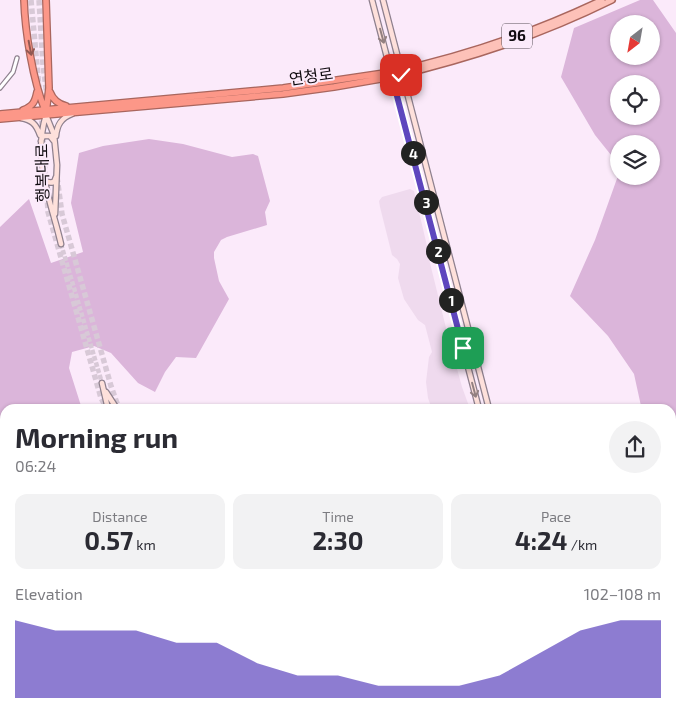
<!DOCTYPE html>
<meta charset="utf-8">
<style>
body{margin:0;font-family:"Exo 2","Noto Sans KR",sans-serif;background:#f2f2f3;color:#2b2b33;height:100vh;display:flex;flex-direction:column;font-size:19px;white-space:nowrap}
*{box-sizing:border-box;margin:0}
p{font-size:16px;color:#7c7c81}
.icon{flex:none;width:28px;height:28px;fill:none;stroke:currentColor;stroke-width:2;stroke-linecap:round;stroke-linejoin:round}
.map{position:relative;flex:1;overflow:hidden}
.details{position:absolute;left:0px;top:404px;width:676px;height:321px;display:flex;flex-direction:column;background:#fff;border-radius:15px 15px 0 0;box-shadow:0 1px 4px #0004}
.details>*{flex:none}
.needle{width:32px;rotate:211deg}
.buttons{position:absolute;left:610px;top:15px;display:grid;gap:10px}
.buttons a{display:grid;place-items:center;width:50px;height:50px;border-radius:50%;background:#fff;box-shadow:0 1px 4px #0004;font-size:25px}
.pin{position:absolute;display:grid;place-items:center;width:42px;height:42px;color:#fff;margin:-21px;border-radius:10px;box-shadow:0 2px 8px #0006}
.km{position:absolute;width:25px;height:25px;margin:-12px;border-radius:50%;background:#222;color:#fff;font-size:14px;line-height:25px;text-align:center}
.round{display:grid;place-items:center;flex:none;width:52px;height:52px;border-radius:26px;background:#f2f2f3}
.head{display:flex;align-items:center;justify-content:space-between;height:85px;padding:0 15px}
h1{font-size:28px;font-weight:700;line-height:38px}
.stats{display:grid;grid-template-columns:repeat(3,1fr);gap:8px;height:85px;padding:5px 15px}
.stats div{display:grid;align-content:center;border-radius:12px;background:#f2f2f3;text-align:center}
.stats b{font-size:25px;font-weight:700}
.stats small{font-size:14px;font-weight:400}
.stats p{font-size:14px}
.chart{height:140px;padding:10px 15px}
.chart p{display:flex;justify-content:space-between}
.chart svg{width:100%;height:90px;margin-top:5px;fill:#5e46be;opacity:.7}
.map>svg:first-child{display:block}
.built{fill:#efdaee}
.green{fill:#dbb5da;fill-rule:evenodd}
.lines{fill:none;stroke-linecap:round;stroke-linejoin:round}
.stream{stroke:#98c9f4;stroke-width:1}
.secondary-tunnel{stroke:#d8c9d7;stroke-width:4.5;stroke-dasharray:4.5 2;stroke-linecap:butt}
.highway-tunnel{stroke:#d8c9d7;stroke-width:5.5;stroke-dasharray:5.5 3;stroke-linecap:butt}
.street-casing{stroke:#8e808e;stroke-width:5.5}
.secondary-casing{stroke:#8e808e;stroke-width:7}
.primary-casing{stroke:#a9665e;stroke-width:8}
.highway-casing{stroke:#a9665e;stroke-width:8}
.street{stroke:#fff;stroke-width:3}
.secondary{stroke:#fee0db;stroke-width:4.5}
.primary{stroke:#fdc1b8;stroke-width:5}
.highway{stroke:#fc9788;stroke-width:5.5}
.oneway{stroke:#938080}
.oneway2{stroke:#925852}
.route-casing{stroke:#fff;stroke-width:10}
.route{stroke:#5e46be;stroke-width:6}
.labels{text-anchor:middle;stroke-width:4;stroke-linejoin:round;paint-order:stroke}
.shield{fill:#fbeafa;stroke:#564e56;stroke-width:1}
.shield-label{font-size:15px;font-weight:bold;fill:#100b10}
.street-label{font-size:16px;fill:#100b10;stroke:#fbeafa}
</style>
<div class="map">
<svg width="676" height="724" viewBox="0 0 676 724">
<rect width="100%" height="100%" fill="#fbeafa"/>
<path class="built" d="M410,189L414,191L428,250L429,259L448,336L462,387L470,409H432L428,398L426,382L429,357L432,352L425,325L418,320L404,299L398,278L400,264L397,259L392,255L380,207L379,201L382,197Z"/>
<path class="green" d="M640,0H653L676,33V446L671,441V409H643L641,406L634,374L608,336L570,296L595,240L619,173V176H651V144H619V165L595,135L561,77L574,28ZM619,24H651V56H619ZM619,84H651V116H619Z
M149,139L183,144L232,157L253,154L258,156L270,201L265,212L267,225L227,237L221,240L214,252V258L219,281L229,299L196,358L176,357L165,372L155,392L138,383L111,353L94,346L72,352L69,368L82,409H5V458L0,455V227L29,199L51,263L83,252L71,203L79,153L103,146Z
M5,616V717L0,714V617Z
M11,720H87C69,724 27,724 11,720Z
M169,720H246L251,724H163Z"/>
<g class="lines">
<path class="stream" d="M600,720L603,724"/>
<path class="secondary-tunnel" d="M61,244L102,383"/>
<path class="highway-tunnel" d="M31,0L39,87
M39,0L43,65L47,96
M41,112L46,182
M57,177L62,214L111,386L119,409
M47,194L48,212L101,398L107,409
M275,720L278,724
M288,720L290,724"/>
<g class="street-casing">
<path id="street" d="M0,88L13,72L17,58
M144,724L150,720"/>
</g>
<g class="secondary-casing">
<path id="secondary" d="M372,0L479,409
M383,0L489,409
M46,115C32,161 51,200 61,244
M46,115L54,135L57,165L55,214
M21,118C32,120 36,124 40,135
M56,136C57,125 61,118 72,114
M41,141L43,136H50L54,141
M44,178C46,183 50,183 54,182L56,177
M102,383L108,409
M106,392L117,409
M671,714L676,720
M662,720L666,724"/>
</g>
<g class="primary-casing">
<path id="primary" d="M391,72C464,56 535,32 602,0
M392,77C471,58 539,36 612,0"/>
</g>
<g class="highway-casing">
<path id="highway" d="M24,0C25,32 33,81 45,110
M50,92C53,100 58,104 66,106
M23,110C33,106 35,102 37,92
M46,113L49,88L46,0
M0,114L283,88L391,72
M0,119L283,94L334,87L392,77"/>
</g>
<use href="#street" class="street"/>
<use href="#secondary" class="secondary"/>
<use href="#primary" class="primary"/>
<use href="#highway" class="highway"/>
</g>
<defs><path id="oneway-shaft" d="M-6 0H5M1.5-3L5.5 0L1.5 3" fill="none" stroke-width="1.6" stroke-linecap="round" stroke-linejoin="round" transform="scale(1.25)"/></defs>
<g class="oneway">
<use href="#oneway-shaft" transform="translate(382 36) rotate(75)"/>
<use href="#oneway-shaft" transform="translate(474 390) rotate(75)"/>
</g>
<use class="oneway2" href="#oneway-shaft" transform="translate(30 48) rotate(79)"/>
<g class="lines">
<g class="route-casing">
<path id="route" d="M401,75L392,77L463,348"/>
</g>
<use href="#route" class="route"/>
</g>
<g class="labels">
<rect class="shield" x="502" y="23.5" width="30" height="25" rx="4"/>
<g class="shield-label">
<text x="517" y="41">96</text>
</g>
<g class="street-label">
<text transform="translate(311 76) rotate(-8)" y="6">연청로</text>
<text transform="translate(42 173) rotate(-91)" y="6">행복대로</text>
</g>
</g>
</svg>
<div class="buttons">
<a><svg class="needle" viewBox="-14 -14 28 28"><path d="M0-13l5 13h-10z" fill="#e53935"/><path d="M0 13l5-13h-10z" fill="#7c7c81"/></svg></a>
<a><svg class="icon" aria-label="locate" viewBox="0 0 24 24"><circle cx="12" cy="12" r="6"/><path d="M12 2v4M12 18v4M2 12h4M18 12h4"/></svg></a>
<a><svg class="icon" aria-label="layers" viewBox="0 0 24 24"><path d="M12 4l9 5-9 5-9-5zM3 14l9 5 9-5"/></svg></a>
</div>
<div class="pin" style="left:463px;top:348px;background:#1e9e55"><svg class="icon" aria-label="arrive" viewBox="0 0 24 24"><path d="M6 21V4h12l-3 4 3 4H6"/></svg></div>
<div class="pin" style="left:401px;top:75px;background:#d93025"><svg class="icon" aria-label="check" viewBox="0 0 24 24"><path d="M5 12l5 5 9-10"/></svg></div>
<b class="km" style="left:451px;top:300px">1</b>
<b class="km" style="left:438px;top:251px">2</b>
<b class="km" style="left:426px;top:202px">3</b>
<b class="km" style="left:413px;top:153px">4</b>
<section class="details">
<div class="head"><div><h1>Morning run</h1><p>06:24</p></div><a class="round"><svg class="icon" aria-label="share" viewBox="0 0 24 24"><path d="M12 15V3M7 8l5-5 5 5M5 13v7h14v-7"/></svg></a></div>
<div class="stats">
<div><p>Distance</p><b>0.57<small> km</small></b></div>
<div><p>Time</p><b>2:30</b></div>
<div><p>Pace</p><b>4:24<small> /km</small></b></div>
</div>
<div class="chart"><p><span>Elevation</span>102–108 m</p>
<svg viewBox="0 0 160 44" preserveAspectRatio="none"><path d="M0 44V6L10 11L20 11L30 11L40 17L50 17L60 27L70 33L80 33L90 38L100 38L110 38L120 33L130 22L140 11L150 6L160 6V44z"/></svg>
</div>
</section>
</div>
